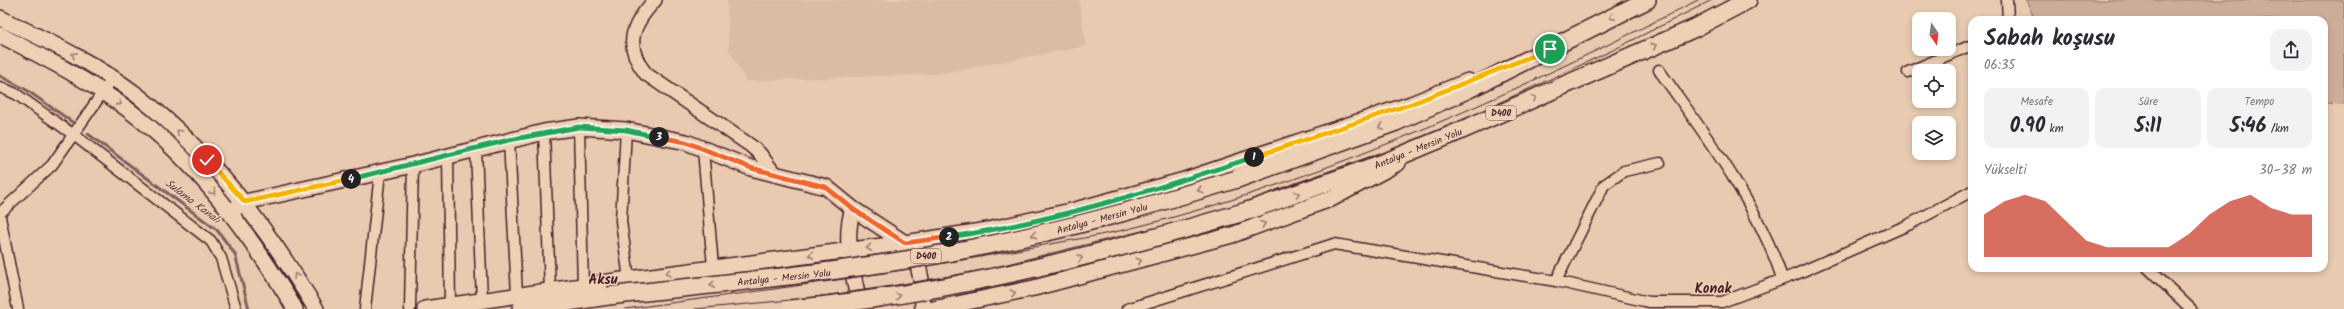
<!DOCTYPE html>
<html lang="tr">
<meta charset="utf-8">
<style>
body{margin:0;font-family:Kalam,sans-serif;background:#f2f2f3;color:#2b2b33;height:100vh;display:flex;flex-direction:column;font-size:15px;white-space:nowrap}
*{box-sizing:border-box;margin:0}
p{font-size:13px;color:#7c7c81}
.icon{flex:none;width:22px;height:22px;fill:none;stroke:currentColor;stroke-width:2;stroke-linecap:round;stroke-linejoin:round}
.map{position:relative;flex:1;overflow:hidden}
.panel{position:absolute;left:1968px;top:16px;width:360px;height:256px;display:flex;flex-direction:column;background:#fff;border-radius:12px;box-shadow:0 2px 6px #0003}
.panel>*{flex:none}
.needle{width:26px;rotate:166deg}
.tools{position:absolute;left:1912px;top:12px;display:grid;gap:8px}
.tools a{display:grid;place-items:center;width:44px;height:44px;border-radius:8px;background:#fff;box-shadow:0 2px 6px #0003;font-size:20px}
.pin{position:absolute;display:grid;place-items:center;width:34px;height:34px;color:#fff;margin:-17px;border:2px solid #fff;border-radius:50%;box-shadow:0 1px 4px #0007}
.km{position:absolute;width:20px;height:20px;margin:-10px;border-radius:50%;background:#222;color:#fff;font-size:11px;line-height:20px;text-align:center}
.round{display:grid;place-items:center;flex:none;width:42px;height:42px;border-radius:12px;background:#f2f2f3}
.summary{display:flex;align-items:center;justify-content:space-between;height:68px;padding:0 16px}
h1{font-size:22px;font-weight:700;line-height:30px}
.stats{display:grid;grid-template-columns:repeat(3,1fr);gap:6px;height:68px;padding:4px 16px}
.stats div{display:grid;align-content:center;border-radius:10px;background:#f2f2f3;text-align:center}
.stats b{font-size:20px;font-weight:700}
.stats small{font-size:11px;font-weight:400}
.stats p{font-size:11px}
.chart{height:112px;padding:8px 16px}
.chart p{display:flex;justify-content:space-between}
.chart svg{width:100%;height:72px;margin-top:4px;fill:#c8321e;opacity:.7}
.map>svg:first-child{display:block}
.built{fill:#dabba4}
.green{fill:#cdad9a;stroke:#8c6662}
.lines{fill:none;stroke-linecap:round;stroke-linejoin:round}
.stream{stroke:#835d5b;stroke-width:3}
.minor-casing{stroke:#4a1f2b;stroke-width:13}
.tertiary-casing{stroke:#4a1f2b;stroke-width:16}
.secondary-casing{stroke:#4a1f2b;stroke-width:18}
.trunk-casing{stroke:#4a1f2b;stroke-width:20}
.minor{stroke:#eed1b5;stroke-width:10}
.tertiary{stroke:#eed1b5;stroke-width:13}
.secondary{stroke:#eed1b5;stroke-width:15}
.trunk{stroke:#eed1b5;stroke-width:17}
.tram{stroke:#4a1f2b;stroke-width:1}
.trunk-bridge-casing{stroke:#4a1f2b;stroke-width:20;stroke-linecap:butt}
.trunk-bridge{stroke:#eed1b5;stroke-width:17}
.oneway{stroke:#9c7870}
.split-1-casing{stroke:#fff;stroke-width:8}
.split-2-casing{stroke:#fff;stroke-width:8}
.split-3-casing{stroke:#fff;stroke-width:8}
.split-4-casing{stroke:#fff;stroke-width:8}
.split-5-casing{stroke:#fff;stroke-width:8}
.split-1{stroke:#f5b400;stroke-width:5}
.split-2{stroke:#22a559;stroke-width:5}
.split-3{stroke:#f0652b;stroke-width:5}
.split-4{stroke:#22a559;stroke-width:5}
.split-5{stroke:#f5b400;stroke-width:5}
.labels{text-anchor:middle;stroke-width:3;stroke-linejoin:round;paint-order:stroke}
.shield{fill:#eed1b5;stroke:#7b5454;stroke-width:1}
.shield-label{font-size:9px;font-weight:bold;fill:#4a1f2b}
.street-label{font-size:10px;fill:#4a1f2b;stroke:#eed1b5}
.water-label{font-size:11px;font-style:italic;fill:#62393f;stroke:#eed1b5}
.district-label{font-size:14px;font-weight:bold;fill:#4a1f2b;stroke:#eed1b5}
</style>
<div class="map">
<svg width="2344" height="309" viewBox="0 0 2344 309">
<rect width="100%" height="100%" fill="#e7caaf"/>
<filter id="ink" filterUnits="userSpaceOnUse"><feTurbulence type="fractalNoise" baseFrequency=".025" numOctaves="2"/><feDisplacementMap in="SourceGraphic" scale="8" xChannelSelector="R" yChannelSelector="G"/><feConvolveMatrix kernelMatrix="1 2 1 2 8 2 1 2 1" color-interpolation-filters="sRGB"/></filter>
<g filter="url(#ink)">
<path class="built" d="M727,0H1079L1086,46L937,74L746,81L729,50Z"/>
<path class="green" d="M2026,0H2344V104L2324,103V20H2035Z"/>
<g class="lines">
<path class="stream" d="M0,76L25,89L75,124
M88,134L217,230L235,254L249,309"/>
<g class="minor-casing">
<path id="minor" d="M2007,0L2008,20
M1659,70C1705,135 1757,202 1782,278
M1908,72L1972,45
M0,87L16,94L74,135L211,241L221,258L236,309
M579,127L583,286
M626,130L621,221L629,279
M544,132L550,290
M509,140L517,295
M476,149L482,301
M703,149L713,267
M448,156L450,305
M0,213L52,165L112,79
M0,217L18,309
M2148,268L2191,309
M1556,281L1604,185L1624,171L1660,163
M365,309L380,173
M410,309L413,165
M1127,309L1334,244L1556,281L1649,302H1722L1794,275L1908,225L1972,191"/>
</g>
<g class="tertiary-casing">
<path id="tertiary" d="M655,0C632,25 623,45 646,74L751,146L760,154L774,173"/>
</g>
<g class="secondary-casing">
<path id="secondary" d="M0,18C47,41 95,63 137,95C212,154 267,228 316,309
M0,35C43,57 87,79 126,108C197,161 250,234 295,309
M853,209C842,240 855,278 860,309
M230,212L245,202L413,165L544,132L579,127L626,130L686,142L751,168L826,187L853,209L905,243L918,265L922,284L923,309
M425,309L629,279L905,243L988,230L1075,210L1181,181L1411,104L1468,81
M933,309L1034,288L1232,235L1333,198L1398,163"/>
</g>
<g class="trunk-casing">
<path id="trunk" d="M1237,179L1396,122L1469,89L1647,0
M1247,211L1383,163L1453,134L1695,28L1748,0
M521,309L608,296"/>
</g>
<use href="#minor" class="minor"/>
<use href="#tertiary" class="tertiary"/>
<use href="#secondary" class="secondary"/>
<use href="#trunk" class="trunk"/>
<path class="tram" d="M1479,112L1611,51L1712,0
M1402,145L1450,125
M1276,190L1380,153
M625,309C760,291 894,274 1028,248C1066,241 1106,235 1144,225C1338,175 1520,90 1698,0
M695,309L801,299L885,287L979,271L1154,228"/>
<g class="trunk-bridge-casing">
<path id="trunk-bridge" d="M608,296C745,281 882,269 1016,239C1091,223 1164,201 1237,179
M790,309C946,294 1097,256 1247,211"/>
</g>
<use href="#trunk-bridge" class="trunk-bridge"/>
</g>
<defs><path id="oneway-chevron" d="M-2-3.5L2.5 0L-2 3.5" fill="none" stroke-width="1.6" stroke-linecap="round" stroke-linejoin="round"/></defs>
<g class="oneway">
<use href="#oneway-chevron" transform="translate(1612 17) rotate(154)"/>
<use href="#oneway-chevron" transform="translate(1654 46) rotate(-24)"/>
<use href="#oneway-chevron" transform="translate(74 55) rotate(-153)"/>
<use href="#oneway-chevron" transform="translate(1534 98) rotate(-24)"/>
<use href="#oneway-chevron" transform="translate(119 103) rotate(33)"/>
<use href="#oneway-chevron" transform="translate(1381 127) rotate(160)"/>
<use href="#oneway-chevron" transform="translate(179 132) rotate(-135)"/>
<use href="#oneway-chevron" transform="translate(1200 190) rotate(163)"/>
<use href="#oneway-chevron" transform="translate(213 192) rotate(50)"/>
<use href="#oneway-chevron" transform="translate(1297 194) rotate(-19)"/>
<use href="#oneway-chevron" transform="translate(1263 224) rotate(-20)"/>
<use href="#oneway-chevron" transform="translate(1034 235) rotate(167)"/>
<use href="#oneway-chevron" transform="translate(869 248) rotate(173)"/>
<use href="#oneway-chevron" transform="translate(811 255) rotate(173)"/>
<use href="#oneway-chevron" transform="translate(1080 258) rotate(-14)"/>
<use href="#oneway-chevron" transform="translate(1139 261) rotate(-16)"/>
<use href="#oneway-chevron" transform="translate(668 273) rotate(172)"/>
<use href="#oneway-chevron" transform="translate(296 276) rotate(-121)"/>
<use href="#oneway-chevron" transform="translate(712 285) rotate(174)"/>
<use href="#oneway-chevron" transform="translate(1013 293) rotate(-13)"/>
<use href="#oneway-chevron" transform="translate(898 296) rotate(-9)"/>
</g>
</g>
<g class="lines" filter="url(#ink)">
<g class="split-1-casing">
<path id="split-1" d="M1254,157L1411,104L1550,49"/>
</g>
<g class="split-2-casing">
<path id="split-2" d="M949,237C1052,222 1154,190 1254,157"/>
</g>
<g class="split-3-casing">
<path id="split-3" d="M659,137L686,142L751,168L826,187L853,209L905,243L949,237"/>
</g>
<g class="split-4-casing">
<path id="split-4" d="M351,179L509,140L579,127L626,130L659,137"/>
</g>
<g class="split-5-casing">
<path id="split-5" d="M207,160L245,202L351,179"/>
</g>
<use href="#split-1" class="split-1"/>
<use href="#split-2" class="split-2"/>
<use href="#split-3" class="split-3"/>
<use href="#split-4" class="split-4"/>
<use href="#split-5" class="split-5"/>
</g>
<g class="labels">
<g class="shield">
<rect x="1486" y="106" width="30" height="14" rx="3"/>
<rect x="911" y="249" width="30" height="14" rx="3"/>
</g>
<g class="shield-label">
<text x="1501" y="116">D400</text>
<text x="926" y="259">D400</text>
</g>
<g class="street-label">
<text transform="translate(1418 148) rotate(-22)" y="4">Antalya - Mersin Yolu</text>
<text transform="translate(1102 218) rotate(-15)" y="4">Antalya - Mersin Yolu</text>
<text transform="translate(784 277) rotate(-6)" y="4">Antalya - Mersin Yolu</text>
</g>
<g class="water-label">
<text transform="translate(193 201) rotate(37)" y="4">Sulama Kanalı</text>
</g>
<g class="district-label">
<text x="603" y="284">Aksu</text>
<text x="1713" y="293">Konak</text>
</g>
</g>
</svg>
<div class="tools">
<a><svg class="needle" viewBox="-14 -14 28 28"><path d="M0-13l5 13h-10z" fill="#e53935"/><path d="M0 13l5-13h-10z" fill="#7c7c81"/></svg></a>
<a><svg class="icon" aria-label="locate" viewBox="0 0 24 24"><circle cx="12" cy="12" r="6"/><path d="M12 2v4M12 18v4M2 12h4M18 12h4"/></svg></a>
<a><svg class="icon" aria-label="layers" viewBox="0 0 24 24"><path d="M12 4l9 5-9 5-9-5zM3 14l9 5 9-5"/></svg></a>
</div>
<div class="pin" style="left:1550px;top:49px;background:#1e9e55"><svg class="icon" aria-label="arrive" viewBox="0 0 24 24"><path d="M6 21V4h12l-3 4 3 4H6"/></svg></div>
<div class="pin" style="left:207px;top:160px;background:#d93025"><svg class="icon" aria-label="check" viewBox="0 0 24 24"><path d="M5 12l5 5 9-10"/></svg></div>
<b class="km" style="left:1254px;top:157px">1</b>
<b class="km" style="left:949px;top:237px">2</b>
<b class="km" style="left:659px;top:137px">3</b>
<b class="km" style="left:351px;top:179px">4</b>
<section class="panel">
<div class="summary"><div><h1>Sabah koşusu</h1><p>06:35</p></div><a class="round"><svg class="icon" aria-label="share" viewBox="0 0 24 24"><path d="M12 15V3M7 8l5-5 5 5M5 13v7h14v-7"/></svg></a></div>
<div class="stats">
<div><p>Mesafe</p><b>0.90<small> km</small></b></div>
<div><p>Süre</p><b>5:11</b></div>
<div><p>Tempo</p><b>5:46<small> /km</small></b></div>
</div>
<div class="chart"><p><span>Yükselti</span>30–38 m</p>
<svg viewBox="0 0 160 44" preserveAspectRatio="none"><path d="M0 44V18L10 10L20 6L30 10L40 22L50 34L60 38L70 38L80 38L90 38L100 30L110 18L120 10L130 6L140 14L150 18L160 18V44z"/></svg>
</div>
</section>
</div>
